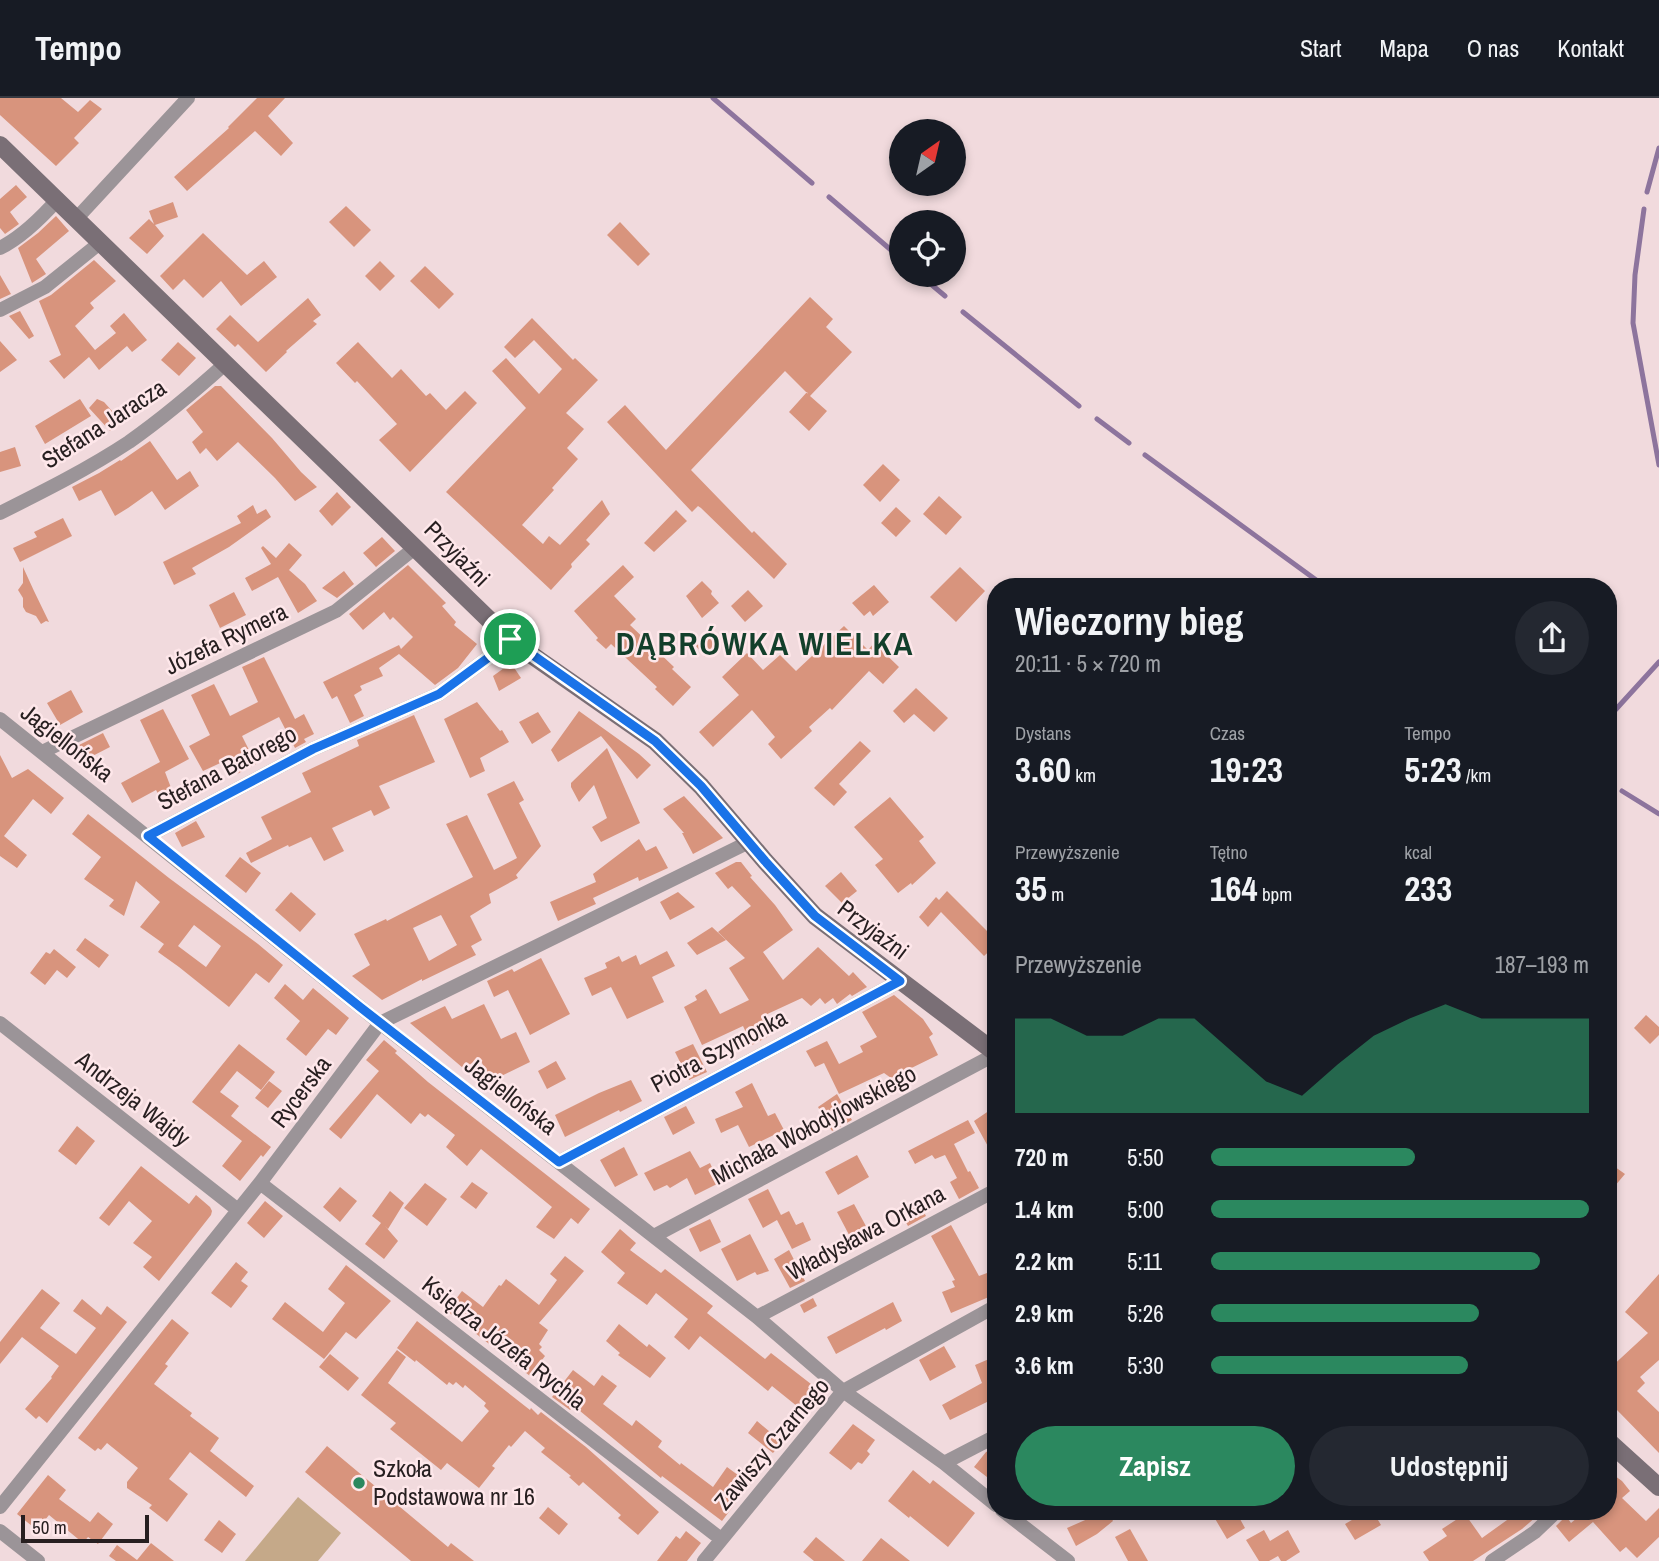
<!DOCTYPE html>
<html lang="pl">
<meta charset="utf-8">
<style>
body{margin:0;font-family:"Archivo Narrow",sans-serif;background:#242831;color:#f1f3f6;height:100vh;display:flex;flex-direction:column;font-size:26px;white-space:nowrap}
*{box-sizing:border-box;margin:0}
p{font-size:23px;color:#9ea1a6}
.icon{flex:none;width:38px;height:38px;fill:none;stroke:currentColor;stroke-width:2;stroke-linecap:round;stroke-linejoin:round}
.map{position:relative;flex:1;overflow:hidden}
.panel{position:absolute;left:987px;top:480px;width:630px;height:942px;display:flex;flex-direction:column;background:#171b24;border-radius:28px;box-shadow:0 4px 10px #0003}
.panel>*{flex:none}
.needle{width:46px;rotate:34deg}
.tools{position:absolute;left:889px;top:21px;display:grid;gap:14px}
.tools a{display:grid;place-items:center;width:77px;height:77px;border-radius:50%;background:#171b24;box-shadow:0 4px 10px #0003;font-size:35px}
.scale{position:absolute;left:21px;bottom:18px;width:128px;box-sizing:border-box;padding-left:7px;border:4px solid #271f20;border-top:0;font-size:19px;line-height:24px;white-space:nowrap;color:#271f20;-webkit-text-stroke:5px #fee7ea;paint-order:stroke}
.pin{position:absolute;display:grid;place-items:center;width:60px;height:60px;color:#fff;margin:-30px;border:4px solid #fff;border-radius:50%;box-shadow:0 2px 7px #0007}
.round{display:grid;place-items:center;flex:none;width:74px;height:74px;border-radius:37px;background:#242831}
.summary{display:flex;align-items:center;justify-content:space-between;height:119px;padding:0 28px}
h1{font-size:38px;font-weight:700;line-height:52px}
.stats{display:grid;grid-template-columns:repeat(3,1fr);gap:10px;height:119px;padding:7px 28px}
.stats div{display:grid;align-content:center}
.stats b{font-size:35px;font-weight:700}
.stats small{font-size:19px;font-weight:400}
.stats p{font-size:19px}
.chart{height:196px;padding:14px 28px}
.chart p{display:flex;justify-content:space-between}
.chart svg{width:100%;height:126px;margin-top:7px;fill:#2b885f;opacity:.7}
.button{display:flex;gap:14px;margin-top:auto;padding:14px 28px}
.button a{flex:1;height:80px;border-radius:42px;background:#2b885f;color:#fff;font-size:28px;font-weight:700;line-height:80px;text-align:center}
.button a+a{background:#242831;color:#f1f3f6}
ul{padding:0 28px;list-style:none;font-size:23px}
li{display:grid;grid-template-columns:112px 84px 1fr;align-items:center;height:52px}
li i{height:18px;border-radius:9px;background:#2b885f}
header{display:flex;align-items:center;gap:42px;box-sizing:border-box;height:98px;padding:0 35px;background:#171b24;border-bottom:2px solid #363941}
header strong{font-size:33px}
nav{display:flex;gap:38px;margin-inline-start:auto;font-size:24px}
.map>svg:first-child{display:block}
.pitch{fill:#c5a989}
.lines{fill:none;stroke-linecap:round;stroke-linejoin:round}
.stream{stroke:#8d749d;stroke-width:5}
.building{fill:#d8947d;fill-rule:evenodd}
.street{stroke:#9b9498;stroke-width:14}
.secondary{stroke:#7a6f76;stroke-width:18}
.route-casing{stroke:#fff;stroke-width:14}
.route{stroke:#1a73e8;stroke-width:9}
.poi-dot{fill:#2b885f;stroke:#fee7ea;stroke-width:2.5}
.labels{text-anchor:middle;stroke-width:5;stroke-linejoin:round;paint-order:stroke}
.street-label{font-size:24px;fill:#271f20;stroke:#fee7ea}
.poi-label{font-size:24px;fill:#271f20;stroke:#fee7ea;text-anchor:start}
.district-label{font-size:32px;font-weight:bold;letter-spacing:2px;fill:#133f2b;stroke:#fee7ea}
</style>
<header>
<strong>Tempo</strong>
<nav><a>Start</a><a>Mapa</a><a>O nas</a><a>Kontakt</a></nav>
</header>
<div class="map">
<svg width="1659" height="1463" viewBox="0 0 1659 1463">
<rect width="100%" height="100%" fill="#f1dadd"/>
<path class="pitch" d="M298,1399L341,1435L318,1463H245Z"/>
<g class="lines">
<path class="stream" d="M713,0L812,85
M1647,94L1659,50
M829,99L891,152
M1644,111L1635,177L1633,225L1659,367
M920,177L945,198
M963,214L1079,308
M1097,321L1129,345
M1145,357L1323,487
M1608,620L1659,564
M1622,693L1659,716"/>
</g>
<path class="building" d="M0,0H61L78,14L90,2L102,11L74,40L79,45L56,68L0,17Z
M257,0H285L268,18L293,45L281,58L255,33L187,93L174,79L229,30L228,29Z
M16,87L27,99L10,114L19,126L5,136L0,130V101Z
M173,104L178,119L155,127L164,138L147,156L129,140L149,121L154,126L149,113Z
M346,108L371,132L354,149L329,124Z
M56,118L69,133L36,161L46,176L32,185L18,150L38,135Z
M620,124L650,156L638,168L607,137Z
M203,135L247,177L264,163L277,179L241,208L221,183L203,200L184,181L173,192L160,178Z
M94,162L116,183L90,205L94,210L75,228L95,252L116,235L110,228L124,215L147,242L132,254L127,248L99,272L89,259L64,281L49,263L61,257L39,203L51,197Z
M380,163L395,178L380,193L365,178Z
M425,168L454,196L439,211L410,183Z
M0,177L11,196L0,201Z
M810,199L833,221L826,229L852,254L810,298L827,313L809,333L789,314L807,294L808,296L785,273L691,372L752,435L754,433L787,466L774,481L701,410L698,408L692,414L607,324L625,307L666,352Z
M308,200L321,217L313,223L317,226L286,253L287,254L266,274L238,246L235,249L216,231L230,217L258,244Z
M20,213L34,238L29,241L9,218Z
M532,220L573,262L575,260L598,282L566,315L584,331L567,350L578,361L552,390L554,392L522,427L543,446L549,438L560,447L602,402L610,416L586,442L590,446L571,466L572,469L551,492L446,394L526,310L492,273L506,260L539,296L562,271L534,242L515,260L504,249Z
M0,243L17,262L0,274Z
M178,244L196,260L179,278L161,262Z
M358,244L392,280L401,271L426,298L430,295L446,312L465,293L477,305L410,374L379,342L397,326L357,283L355,285L336,265Z
M215,288H221L272,340L301,374L317,389L295,403L275,380L238,344L217,363L206,350L200,356L192,344L203,334L186,312Z
M80,301L91,318L45,346L35,328Z
M97,301L104,304L121,323L110,333L89,310Z
M150,343L177,382L190,373L199,388L165,412L152,393L128,410L115,418L101,392L79,403L72,389L99,375L120,362L121,363Z
M15,349L21,368L0,374V354Z
M883,366L900,382L880,404L863,387Z
M337,394L351,409L332,428L319,413Z
M939,398L962,419L946,437L923,416Z
M253,407L257,416L266,411L271,419L229,449L192,470L196,476L174,487L163,464L241,425L237,418Z
M896,409L911,423L896,439L881,425Z
M676,412L687,423L654,454L644,445Z
M63,420L72,438L20,464L13,450L37,439L34,434Z
M382,439L395,453L376,469L363,455Z
M289,445L302,457L289,472L305,486L317,503L298,515L278,479L252,493L245,480L271,466L261,450L263,448L276,460Z
M408,467L446,505L442,508L456,524L454,527L477,546L458,570L435,587L399,556L379,570L383,578L360,588L362,592L354,597L364,618L350,625L337,598L332,601L323,584L399,547L401,551L413,539L393,519L390,522L384,514L363,532L349,516Z
M623,467L634,479L614,498L636,521L630,527L674,569L672,571L691,589L673,608L655,591L657,589L611,546L606,551L596,542L598,540L574,513Z
M23,469L34,493L49,524L46,523L41,526L36,518L26,514L23,509V500L18,492L23,485Z
M960,469L985,493L956,524L930,499Z
M344,473L354,486L337,500L322,490Z
M702,483L712,493L711,496L719,505L702,520L686,498Z
M874,487L889,504L873,518L870,513L864,518L852,505Z
M748,492L763,508L745,524L731,508Z
M234,494L246,517L220,530L209,507Z
M844,528L868,552L874,545L899,569L883,586L869,573L832,612L830,610L809,629L812,633L781,661L768,646L775,639L752,612L713,649L699,634L739,597L722,579L747,555L763,572L780,557L796,573Z
M713,533L723,543L705,559L696,548Z
M264,559L295,621L304,616L314,636L304,641L306,644L295,650L279,619L242,638L256,666L237,676L229,661L203,673L189,648L210,637L191,597L214,586L230,618L258,604L242,569Z
M511,565L521,580L499,593L493,578Z
M916,590L948,620L934,634L914,616L904,625L893,613Z
M71,592L83,614L60,627L47,605Z
M477,604L500,633L502,632L509,644L480,660L485,673L470,680L444,621Z
M163,611L189,661L165,674L173,695L161,701L156,692L132,705L121,685L160,664L140,622Z
M579,613L639,656L651,667L637,681L601,638L558,664L551,652Z
M538,614L551,634L532,646L519,624Z
M414,617L435,664L379,688L390,710L374,718L371,712L332,730L344,753L324,763L311,739L289,749L288,747L251,765L246,755L272,741L261,719L311,694L302,675L359,648L357,642Z
M103,635L110,649L79,665L73,650Z
M860,643L871,653L839,686L847,694L834,708L814,690Z
M607,650L640,725L601,744L592,729L607,720L594,687L579,704L571,689V685Z
M0,657L12,680L28,671L64,700L51,716L33,701L4,738L27,757L17,770L0,758Z
M514,683L524,702L519,705L541,748L516,777L518,780L489,796L491,805L470,818L482,842L471,848L476,857L422,883V881L382,902L352,878L370,867L354,836L386,821L387,823L473,779L446,726L467,717L494,772L517,760L487,696ZM441,817L457,847L429,863L413,830Z
M684,698L723,740L693,756L682,735H684L663,711Z
M890,699L924,739L919,743L936,765L912,787L911,785L898,795L875,767L883,761L854,729Z
M88,716L169,780L258,846L283,867L269,885L256,875L229,909L179,869L158,854L164,846L140,829L160,804L136,783L124,818L109,808L114,802L84,781L101,759L72,736ZM194,827L221,848L206,869L178,848Z
M196,723L205,739L182,749L175,735Z
M639,741L646,753L656,748L668,770L639,783L638,779L593,800L596,806L558,823L550,804L596,784L593,776Z
M240,759L261,775L246,795L225,778Z
M736,764H741L752,778L750,779L775,807L793,832L763,854L783,882L818,849L849,878L853,874L867,889L852,898L850,896L837,906L833,900L825,906L820,900L811,908L802,900L761,919L771,937L752,947L743,928L702,947L684,909L697,902L695,898L706,891L720,916L749,902L729,870L745,860L718,834L751,808L732,788L728,791L715,775Z
M841,774L857,793L842,805L825,788Z
M947,793L996,842V847L984,858L941,814L928,829L919,819L936,799L939,802Z
M291,794L316,816L300,834L275,812Z
M678,794L695,809L670,822L660,804Z
M712,829L726,842L697,857L687,845Z
M85,840L109,857L99,870L76,852Z
M54,851L76,869L67,880L57,872L45,887L30,875L46,854L50,856Z
M667,853L675,868L652,879L664,904L627,921L611,889L592,898L584,880L607,870L605,865L619,858L622,864L636,857L640,867Z
M541,860L570,916L530,937L508,892L494,899L487,883L512,871L514,874Z
M285,886L303,902L313,890L349,920L336,937L328,931L306,958L286,941L300,923L274,900Z
M894,897L923,921L933,936L929,939L938,957L891,980L884,975L839,996L824,965L815,969L806,953L827,943L839,966L863,954L860,948L877,939L862,914Z
M484,906L501,941L516,934L530,964L491,983L480,961L463,970L410,925L445,908L452,921Z
M1646,917L1659,929V937L1650,946L1634,930Z
M384,942L397,953L395,955L428,984L590,1111L578,1126L571,1120L554,1141L536,1129L552,1109L481,1051L467,1068L446,1049L455,1037L428,1016L425,1019L420,1015L411,1026L377,996L341,1041L329,1031L379,973L366,962Z
M239,946L275,974L261,992L237,973L220,994L239,1008L231,1018L271,1049L263,1059L261,1057L240,1083L222,1068L242,1043L192,1004Z
M693,946L707,974L689,982L675,954Z
M556,963L566,981L547,991L538,973Z
M631,982L642,1003L620,1014L619,1012L565,1039L555,1017L599,995Z
M269,983L282,993L268,1010L255,1000Z
M752,985L768,1018L775,1015L784,1032L749,1049L738,1027L721,1035L715,1021L743,1009L735,994Z
M837,996L852,1022L832,1033L818,1009Z
M686,1008L695,1025L673,1037L664,1019Z
M996,1008V1063L974,1023Z
M968,1022L975,1035L954,1046L968,1074L970,1073L979,1090L959,1101L950,1084L957,1080L945,1057L935,1061L932,1057L915,1066L908,1053Z
M77,1028L95,1043L76,1067L58,1053Z
M624,1049L638,1077L615,1089L600,1062Z
M690,1053L700,1070L710,1065L719,1085L695,1097L687,1080L670,1090L667,1087L654,1093L644,1075Z
M857,1057L869,1079L838,1097L825,1074Z
M1608,1064L1625,1076L1608,1096Z
M141,1068L189,1106L196,1097L210,1109L212,1113L211,1117L159,1183L143,1169L152,1159L133,1145L152,1123L129,1103L109,1128L99,1120Z
M472,1084L488,1095L476,1111L460,1099Z
M425,1085L447,1101L427,1128L404,1110Z
M340,1089L357,1103L340,1124L323,1109Z
M768,1091L781,1117L789,1113L796,1127L803,1124L811,1142L792,1151L777,1122L763,1130L748,1101Z
M390,1093L404,1105L388,1131L385,1128L398,1143L384,1161L365,1146L381,1125L372,1118Z
M917,1102L926,1118L908,1128L899,1112Z
M265,1103L283,1118L264,1140L247,1125Z
M854,1106L873,1141L856,1150L837,1114Z
M710,1121L721,1144L700,1154L689,1131Z
M951,1127L979,1178L987,1175L996,1196L951,1215L942,1194L955,1189L952,1183L955,1182L931,1138Z
M620,1131L636,1145L630,1152L661,1175L665,1171L713,1208L707,1215L765,1261L771,1255L820,1293L803,1313L772,1288L768,1293L700,1238L689,1252L674,1239L688,1221L656,1195L647,1207L617,1185L625,1175L601,1154Z
M750,1136L769,1173L757,1177L755,1174L737,1183L721,1151Z
M789,1152L805,1183L790,1190L774,1161Z
M565,1158L584,1173L539,1225L548,1232L539,1246L542,1249L539,1252L545,1258L530,1278L447,1213L462,1193L483,1209L499,1187L501,1188L506,1181L539,1207L557,1182L550,1176Z
M236,1164L248,1174L241,1183L248,1188L231,1210L211,1195Z
M346,1167L391,1203L356,1241L346,1234L324,1261L272,1221L285,1204L323,1234L345,1205L328,1191Z
M1659,1176V1262L1640,1279L1645,1285L1637,1293L1659,1314V1355L1617,1312L1608,1320V1272L1648,1235L1625,1214Z
M42,1191L60,1205L40,1230L76,1256L96,1230L73,1213L82,1201L101,1217L107,1208L127,1224L47,1325L39,1318L36,1321L25,1311L52,1280L51,1279L59,1268L22,1239L0,1266V1244Z
M813,1200L817,1208L804,1215L800,1207Z
M893,1204L902,1223L886,1232L885,1230L836,1256L827,1239Z
M172,1221L189,1235L165,1266L168,1268L154,1286L184,1309L192,1315L190,1318L219,1340L210,1353L254,1388L246,1399L190,1354L169,1381L188,1396L167,1424L149,1410L152,1407L127,1390V1384L138,1370L107,1345L101,1352L98,1350L95,1353L78,1340Z
M417,1223L530,1312L531,1310L538,1317L541,1314L586,1349L659,1414L638,1437L618,1420L621,1417L583,1384L579,1388L569,1379L571,1378L541,1354L545,1350L525,1333L511,1349L509,1347L492,1368L495,1370L479,1390L447,1365L441,1372L390,1331L396,1325L361,1297L397,1252L406,1259L388,1285L462,1344L489,1313L484,1308L486,1305L465,1287L463,1290L456,1284L453,1287L449,1284L447,1287L416,1262L415,1264L397,1250Z
M619,1226L647,1249L649,1246L666,1260L650,1280L618,1257L620,1255L606,1243Z
M944,1248L956,1269L930,1283L919,1262Z
M330,1256L359,1280L348,1293L319,1269Z
M996,1258V1317L989,1303L950,1322L942,1307L982,1285L975,1267Z
M573,1272L594,1288L602,1277L617,1288L603,1306L632,1328L636,1322L662,1343L658,1349L680,1367L681,1365L713,1389L727,1369L750,1386L722,1423L662,1378L661,1380L574,1308L570,1312L552,1299Z
M757,1323L782,1344L773,1355L748,1335Z
M853,1326L875,1342L867,1353L870,1356L862,1366L858,1364L851,1372L829,1355Z
M327,1348L448,1449L451,1445L474,1463H411L305,1374Z
M996,1349V1386L974,1369L986,1354Z
M913,1372L930,1386L933,1382L975,1415L948,1449L910,1418L909,1420L888,1403Z
M1608,1373L1622,1383L1630,1393L1622,1400L1646,1423L1659,1410V1439L1637,1460L1626,1449L1620,1454L1593,1424L1569,1444L1556,1428L1566,1418L1571,1425L1584,1414L1583,1412H1608Z
M48,1377L66,1392L59,1401L90,1424L98,1414L113,1426L98,1446L88,1439L83,1445L49,1417L37,1432L17,1416Z
M548,1409L568,1426L559,1437L539,1420Z
M1099,1412H1107L1113,1423L1097,1436L1076,1448L1067,1430L1092,1419L1093,1416Z
M1226,1412H1235L1245,1430L1227,1441L1214,1419Z
M1369,1412H1372L1381,1427L1355,1442L1345,1426Z
M1521,1412H1544L1522,1431L1473,1463H1429L1423,1454L1447,1438L1442,1431L1465,1416L1482,1440Z
M219,1422L236,1436L222,1455L204,1442Z
M1130,1431L1148,1463H1128L1115,1439Z
M1264,1432L1270,1443L1288,1432L1300,1454L1286,1463H1281L1278,1458L1269,1463H1259L1246,1442Z
M686,1433L701,1445L687,1463H657L676,1438L680,1441Z
M816,1439L845,1463H814L803,1454Z
M881,1440L910,1463H862Z
M151,1445L174,1463H116L109,1458L117,1447L137,1462Z"/>
<g class="lines">
<path class="street" d="M77,120L188,0
M0,150C22,139 42,119 58,101
M0,212L45,189L101,144
M0,415C44,393 88,371 129,344C163,320 195,293 226,265
M0,621L380,925L757,1219L843,1293L944,1365L996,1407
M42,654L336,513L416,449
M148,738L313,651L439,596L500,551L510,542
M0,925L238,1112
M559,1064L900,883
M260,1085L721,1441
M654,1138L996,956
M757,1219L996,1092
M944,1365L996,1338
M0,1409L260,1085L380,925L749,744
M1002,1412L1068,1463
M0,1433L38,1463
M704,1463L843,1293L996,1208
M1492,1463L1535,1434L1558,1412"/>
<path class="secondary" d="M0,47L510,542L655,643L701,688L765,763L815,818L996,955
M1608,1343L1659,1389"/>
</g>
<g class="lines">
<g class="route-casing">
<path id="route" d="M510,541L655,643L701,688L765,763L815,818L900,883L559,1064L360,909L148,738L313,651L439,596L500,551Z"/>
</g>
<use href="#route" class="route"/>
</g>
<circle class="poi-dot" cx="359" cy="1385" r="7"/>
<g class="labels">
<g class="street-label">
<text transform="translate(104 326) rotate(-33)" y="8">Stefana Jaracza</text>
<text transform="translate(457 456) rotate(45)" y="8">Przyjaźni</text>
<text transform="translate(226 541) rotate(-26)" y="8">Józefa Rymera</text>
<text transform="translate(67 645) rotate(38)" y="8">Jagiellońska</text>
<text transform="translate(227 670) rotate(-28)" y="8">Stefana Batorego</text>
<text transform="translate(873 832) rotate(37)" y="8">Przyjaźni</text>
<text transform="translate(719 953) rotate(-28)" y="8">Piotra Szymonka</text>
<text transform="translate(301 994) rotate(-53)" y="8">Rycerska</text>
<text transform="translate(511 998) rotate(38)" y="8">Jagiellońska</text>
<text transform="translate(133 1001) rotate(38)" y="8">Andrzeja Wajdy</text>
<text transform="translate(814 1027) rotate(-28)" y="8">Michała Wołodyjowskiego</text>
<text transform="translate(866 1135) rotate(-28)" y="8">Władysława Orkana</text>
<text transform="translate(504 1245) rotate(38)" y="8">Księdza Józefa Rychla</text>
<text transform="translate(772 1346) rotate(-50)" y="8">Zawiszy Czarnego</text>
</g>
<g class="poi-label">
<text x="373" y="1379">Szkoła<tspan x="373" dy="28">Podstawowa nr 16</tspan></text>
</g>
<g class="district-label">
<text x="765" y="557">DĄBRÓWKA WIELKA</text>
</g>
</g>
</svg>
<div class="tools">
<a><svg class="needle" viewBox="-14 -14 28 28"><path d="M0-13l5 13h-10z" fill="#e53935"/><path d="M0 13l5-13h-10z" fill="#9ea1a6"/></svg></a>
<a><svg class="icon" aria-label="locate" viewBox="0 0 24 24"><circle cx="12" cy="12" r="6"/><path d="M12 2v4M12 18v4M2 12h4M18 12h4"/></svg></a>
</div>
<div class="scale">50 m</div>
<div class="pin" style="left:510px;top:541px;background:#1e9e55"><svg class="icon" aria-label="arrive" viewBox="0 0 24 24"><path d="M6 21V4h12l-3 4 3 4H6"/></svg></div>
<section class="panel">
<div class="summary"><div><h1>Wieczorny bieg</h1><p>20:11 · 5 × 720 m</p></div><a class="round"><svg class="icon" aria-label="share" viewBox="0 0 24 24"><path d="M12 15V3M7 8l5-5 5 5M5 13v7h14v-7"/></svg></a></div>
<div class="stats">
<div><p>Dystans</p><b>3.60<small> km</small></b></div>
<div><p>Czas</p><b>19:23</b></div>
<div><p>Tempo</p><b>5:23<small> /km</small></b></div>
</div>
<div class="stats">
<div><p>Przewyższenie</p><b>35<small> m</small></b></div>
<div><p>Tętno</p><b>164<small> bpm</small></b></div>
<div><p>kcal</p><b>233</b></div>
</div>
<div class="chart"><p><span>Przewyższenie</span>187–193 m</p>
<svg viewBox="0 0 160 44" preserveAspectRatio="none"><path d="M0 44V11L10 11L20 17L30 17L40 11L50 11L60 22L70 33L80 38L90 27L100 17L110 11L120 6L130 11L140 11L150 11L160 11V44z"/></svg>
</div>
<ul>
<li><b>720 m</b>5:50<i style="width:54%"></i></li>
<li><b>1.4 km</b>5:00<i style="width:100%"></i></li>
<li><b>2.2 km</b>5:11<i style="width:87%"></i></li>
<li><b>2.9 km</b>5:26<i style="width:71%"></i></li>
<li><b>3.6 km</b>5:30<i style="width:68%"></i></li>
</ul>
<div class="button"><a>Zapisz</a><a>Udostępnij</a></div>
</section>
</div>
